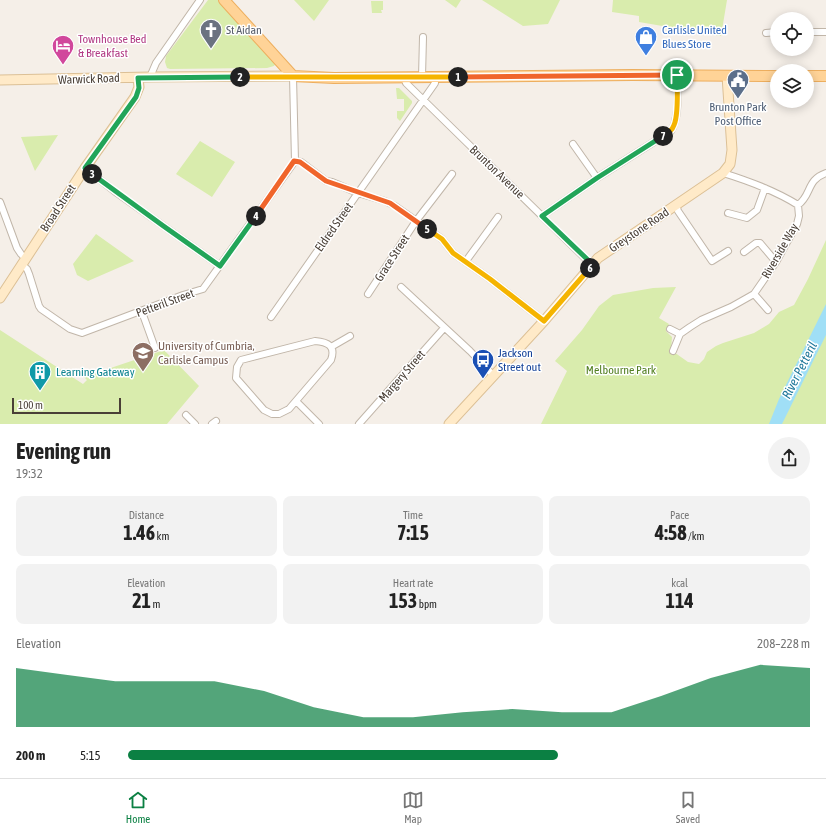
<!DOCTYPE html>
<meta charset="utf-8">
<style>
body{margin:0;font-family:"Asap Condensed",sans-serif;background:#f2f2f2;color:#222;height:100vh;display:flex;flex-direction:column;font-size:15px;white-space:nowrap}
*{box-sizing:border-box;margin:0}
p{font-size:13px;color:#767676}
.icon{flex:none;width:22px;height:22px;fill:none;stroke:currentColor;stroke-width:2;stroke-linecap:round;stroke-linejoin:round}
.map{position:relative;height:424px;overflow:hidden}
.drawer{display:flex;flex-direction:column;background:#fff;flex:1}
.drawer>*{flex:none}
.tools{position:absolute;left:770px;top:12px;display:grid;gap:8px}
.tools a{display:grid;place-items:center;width:44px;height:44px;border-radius:50%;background:#fff;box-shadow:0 2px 10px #0003;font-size:20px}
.scale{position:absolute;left:12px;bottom:10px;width:109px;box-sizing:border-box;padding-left:4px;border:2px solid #493f36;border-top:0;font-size:11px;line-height:14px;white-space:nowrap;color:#493f36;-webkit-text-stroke:3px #fff;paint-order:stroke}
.pin{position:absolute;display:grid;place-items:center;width:34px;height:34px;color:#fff;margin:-17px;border:2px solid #fff;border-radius:50%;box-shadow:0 1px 4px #0007}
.km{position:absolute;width:20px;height:20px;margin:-10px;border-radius:50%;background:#222;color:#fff;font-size:11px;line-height:20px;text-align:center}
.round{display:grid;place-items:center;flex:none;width:42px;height:42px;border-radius:21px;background:#f2f2f2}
.headline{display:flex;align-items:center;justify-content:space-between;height:68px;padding:0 16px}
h1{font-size:22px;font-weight:700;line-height:30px}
.figures{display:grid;grid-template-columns:repeat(3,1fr);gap:6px;height:68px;padding:4px 16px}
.figures div{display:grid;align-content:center;border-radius:8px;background:#f2f2f2;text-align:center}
.figures b{font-size:20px;font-weight:700}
.figures small{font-size:11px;font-weight:400}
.figures p{font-size:11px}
.chart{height:112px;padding:8px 16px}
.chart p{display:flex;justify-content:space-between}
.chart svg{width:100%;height:72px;margin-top:4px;fill:#0b8043;opacity:.7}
ul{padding:0 16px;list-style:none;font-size:13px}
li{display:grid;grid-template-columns:64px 48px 1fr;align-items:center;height:30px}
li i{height:10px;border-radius:5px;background:#0b8043}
.tabs{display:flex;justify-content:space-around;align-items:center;height:56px;border-top:1px solid #e0e0e0;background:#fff;font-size:11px;color:#767676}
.tabs a{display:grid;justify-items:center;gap:2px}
.tabs .on{color:#0b8043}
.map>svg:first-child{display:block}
.green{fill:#d9ecad}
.water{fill:#a0dff6}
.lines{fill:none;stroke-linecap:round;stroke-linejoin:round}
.street-casing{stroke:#c1b6a9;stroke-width:8}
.secondary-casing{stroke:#dcc096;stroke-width:11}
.primary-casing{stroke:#edae5e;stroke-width:12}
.street{stroke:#fff;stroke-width:6}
.secondary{stroke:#ffeac8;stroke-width:9}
.primary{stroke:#ffd397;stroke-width:10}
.split-1-casing{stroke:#fff;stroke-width:8}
.split-2-casing{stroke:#fff;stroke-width:8}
.split-3-casing{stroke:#fff;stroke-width:8}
.split-4-casing{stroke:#fff;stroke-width:8}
.split-5-casing{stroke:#fff;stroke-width:8}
.split-6-casing{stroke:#fff;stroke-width:8}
.split-7-casing{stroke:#fff;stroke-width:8}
.split-8-casing{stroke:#fff;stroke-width:8}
.split-1{stroke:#f0652b;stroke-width:5}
.split-2{stroke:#f5b400;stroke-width:5}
.split-3{stroke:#22a559;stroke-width:5}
.split-4{stroke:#22a559;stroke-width:5}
.split-5{stroke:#f0652b;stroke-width:5}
.split-6{stroke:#f5b400;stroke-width:5}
.split-7{stroke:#22a559;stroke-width:5}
.split-8{stroke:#f5b400;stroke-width:5}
.labels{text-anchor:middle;stroke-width:3;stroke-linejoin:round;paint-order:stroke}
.worship-label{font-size:12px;fill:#5b616d;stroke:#fff;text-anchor:start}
.shop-label{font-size:12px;fill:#366cbe;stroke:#fff;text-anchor:start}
.hotel-label{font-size:12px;fill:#b23c85;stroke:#fff;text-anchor:start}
.street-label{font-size:12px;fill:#493f36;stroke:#fff}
.service-label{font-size:12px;fill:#4e5e75;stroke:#fff}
.education-label{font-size:12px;fill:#785e54;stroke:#fff;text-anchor:start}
.transit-label{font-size:12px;fill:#164399;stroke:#fff;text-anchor:start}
.park-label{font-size:12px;fill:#548024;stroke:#fff}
.culture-label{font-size:12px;fill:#0d838f;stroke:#fff;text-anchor:start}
.water-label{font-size:13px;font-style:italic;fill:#21799b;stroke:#fff}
</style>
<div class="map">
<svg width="826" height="424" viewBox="0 0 826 424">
<rect width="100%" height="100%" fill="#f5efe8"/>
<path class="green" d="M208,0H221L276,63L274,66L267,68L170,69L167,68L165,62L166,56Z
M294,0H329L314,21Z
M445,0H461L456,8Z
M482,0H560L548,24L523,26Z
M613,0H727L721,36L639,22V16L612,12Z
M371,1H383V10H381L382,13H372Z
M396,88H399L412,101V103L400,121L397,118V111H404V99H397Z
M58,135L35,171L21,137Z
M200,141L235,162L212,197L176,174Z
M96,234L134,261L88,281L77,275L73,264Z
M826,240V424H541L567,371L555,361L582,330L599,306L613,295L653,288L676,287L659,318L669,324L666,331L672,337L671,350L688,362L699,364L704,359L707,352L716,346L723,343L754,333L769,324L779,312L794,305L808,279Z
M0,330L83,384L87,380L84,377L164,350L199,386L167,424H0Z"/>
<path class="water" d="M826,304V335L782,424H769L779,399Z"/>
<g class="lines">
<g class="street-casing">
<path id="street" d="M807,32H826
M766,33L777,32
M150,77L156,63L200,0
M422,77L423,37
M404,78L406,83L592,265
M573,144L597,178
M295,161L301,162L326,181L332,182L358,193L385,201L395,206L442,239L453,253L490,279L544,321
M85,168L117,193L220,266
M723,173C749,181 774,190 798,205C812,195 806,180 826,173
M0,202L17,248L21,254L25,258
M676,204L678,211L712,261L728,251
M728,213L747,218L757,210L765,188
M542,216L597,178L671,131C680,117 677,92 677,75
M744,252L756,243H760L776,262
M466,261L498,217
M21,264L27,269L29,274L39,306L41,309L70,329L82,333L183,295L203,289L295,161L293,76
M401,287L470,351L494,376
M368,294L416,221L452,174
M754,294L768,310
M142,312L155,348
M271,317L433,86L435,83L434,77
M670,329L680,334
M315,341C328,342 336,346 331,360L289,409L279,414H272L264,410L236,378L237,367L241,360Z
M331,347L350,336
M673,351L680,334L690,327L701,320L731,307L754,294L776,262L797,224L799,216L798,205
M296,401L319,424
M186,415L195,424
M212,424L216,421
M359,424L444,328"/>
</g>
<g class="secondary-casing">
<path id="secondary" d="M0,80L150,77L293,76
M0,298L85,168L135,97L139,87L138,78
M449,424L544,321L598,258L723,173L730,164L732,150L727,76"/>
</g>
<g class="primary-casing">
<path id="primary" d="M224,0L293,76L334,78L633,75L777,76
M807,76H826"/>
</g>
<use href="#street" class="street"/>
<use href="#secondary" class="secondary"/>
<use href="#primary" class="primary"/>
</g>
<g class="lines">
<g class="split-1-casing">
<path id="split-1" d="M458,77L677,75"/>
</g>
<g class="split-2-casing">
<path id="split-2" d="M240,77H458"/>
</g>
<g class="split-3-casing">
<path id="split-3" d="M92,174L85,168L136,97L139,88L138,78L240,77"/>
</g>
<g class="split-4-casing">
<path id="split-4" d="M92,174L162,225L220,266L256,216"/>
</g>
<g class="split-5-casing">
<path id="split-5" d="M256,216L294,161L300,162L326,181L390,203L427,229"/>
</g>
<g class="split-6-casing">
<path id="split-6" d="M427,229L442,239L453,253L490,279L544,321L590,268"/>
</g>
<g class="split-7-casing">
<path id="split-7" d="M590,268L592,265L589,261L542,216L597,178L663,136"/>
</g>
<g class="split-8-casing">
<path id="split-8" d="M663,136C668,133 672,131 674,125C679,114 677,88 677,75"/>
</g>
<use href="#split-1" class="split-1"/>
<use href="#split-2" class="split-2"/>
<use href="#split-3" class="split-3"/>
<use href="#split-4" class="split-4"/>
<use href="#split-5" class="split-5"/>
<use href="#split-6" class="split-6"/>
<use href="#split-7" class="split-7"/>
<use href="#split-8" class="split-8"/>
</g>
<defs>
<g id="church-pin" transform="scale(1.15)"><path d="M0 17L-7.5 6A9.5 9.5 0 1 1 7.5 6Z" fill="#6b7280" stroke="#fff"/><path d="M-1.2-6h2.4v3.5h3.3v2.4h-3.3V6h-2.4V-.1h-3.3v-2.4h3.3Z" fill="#fff"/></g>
<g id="shop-pin" transform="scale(1.15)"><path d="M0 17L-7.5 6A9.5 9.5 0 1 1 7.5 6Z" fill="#3f7fe0" stroke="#fff"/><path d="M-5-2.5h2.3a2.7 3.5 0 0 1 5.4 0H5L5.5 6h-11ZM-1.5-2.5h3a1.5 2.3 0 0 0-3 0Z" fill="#fff"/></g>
<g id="hotel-pin" transform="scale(1.15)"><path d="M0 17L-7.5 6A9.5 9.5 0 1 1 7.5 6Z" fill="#d1479c" stroke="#fff"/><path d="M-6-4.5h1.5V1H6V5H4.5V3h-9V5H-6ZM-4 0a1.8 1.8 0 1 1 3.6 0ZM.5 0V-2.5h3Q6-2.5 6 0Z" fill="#fff"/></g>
<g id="civic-pin" transform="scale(1.15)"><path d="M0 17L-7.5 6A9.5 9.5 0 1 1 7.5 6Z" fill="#5c6f8a" stroke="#fff"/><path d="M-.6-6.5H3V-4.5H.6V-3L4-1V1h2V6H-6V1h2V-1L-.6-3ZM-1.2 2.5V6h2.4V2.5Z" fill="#fff"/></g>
<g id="university-pin" transform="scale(1.15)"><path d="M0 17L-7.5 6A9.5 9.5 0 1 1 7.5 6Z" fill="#8d6e63" stroke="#fff"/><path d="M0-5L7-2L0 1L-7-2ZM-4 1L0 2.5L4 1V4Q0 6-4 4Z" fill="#fff"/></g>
<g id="bus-pin" transform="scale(1.15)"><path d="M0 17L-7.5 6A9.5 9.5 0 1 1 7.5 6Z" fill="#1a4fb4" stroke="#fff"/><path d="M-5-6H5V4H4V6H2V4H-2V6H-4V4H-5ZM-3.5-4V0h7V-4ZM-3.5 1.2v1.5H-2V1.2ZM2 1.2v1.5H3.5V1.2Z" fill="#fff"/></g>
<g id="building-pin" transform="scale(1.15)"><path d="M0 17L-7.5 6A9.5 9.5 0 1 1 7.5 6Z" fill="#0f9aa8" stroke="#fff"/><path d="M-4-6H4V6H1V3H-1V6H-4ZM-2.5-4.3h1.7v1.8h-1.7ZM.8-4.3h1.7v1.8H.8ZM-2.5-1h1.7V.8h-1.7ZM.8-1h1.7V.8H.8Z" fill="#fff"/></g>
</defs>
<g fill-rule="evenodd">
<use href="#church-pin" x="211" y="30"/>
<use href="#shop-pin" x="646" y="37"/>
<use href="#hotel-pin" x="63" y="46"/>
<use href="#civic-pin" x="738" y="80"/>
<use href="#university-pin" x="143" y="353"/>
<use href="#bus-pin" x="483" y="360"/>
<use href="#building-pin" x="40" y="372"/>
</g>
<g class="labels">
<g class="worship-label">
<text x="226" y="34">St Aidan</text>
</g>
<g class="shop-label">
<text x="662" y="34">Carlisle United<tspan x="662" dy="14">Blues Store</tspan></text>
</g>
<g class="hotel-label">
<text x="78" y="43">Townhouse Bed<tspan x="78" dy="14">&amp; Breakfast</tspan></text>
</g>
<g class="street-label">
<text transform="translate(89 79) rotate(-2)" y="4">Warwick Road</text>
<text transform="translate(497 172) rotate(44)" y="4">Brunton Avenue</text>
<text transform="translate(58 208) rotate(-57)" y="4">Broad Street</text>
<text transform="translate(334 227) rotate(-55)" y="4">Eldred Street</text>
<text transform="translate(639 230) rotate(-34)" y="4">Greystone Road</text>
<text transform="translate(780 251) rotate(-60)" y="4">Riverside Way</text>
<text transform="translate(392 258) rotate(-57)" y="4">Grace Street</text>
<text transform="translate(165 303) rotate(-20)" y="4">Petteril Street</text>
<text transform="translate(402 376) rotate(-49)" y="4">Margery Street</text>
</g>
<g class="service-label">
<text x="738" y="111">Brunton Park<tspan x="738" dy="14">Post Office</tspan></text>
</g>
<g class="education-label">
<text x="158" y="350">University of Cumbria,<tspan x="158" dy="14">Carlisle Campus</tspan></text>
</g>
<g class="transit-label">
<text x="498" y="357">Jackson<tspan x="498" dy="14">Street out</tspan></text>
</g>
<g class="park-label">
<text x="621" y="374">Melbourne Park</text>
</g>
<g class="culture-label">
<text x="56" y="376">Learning Gateway</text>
</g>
<g class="water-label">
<text transform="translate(799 370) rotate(-63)" y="5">River Petteril</text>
</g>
</g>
</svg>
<div class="tools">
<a><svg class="icon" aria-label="locate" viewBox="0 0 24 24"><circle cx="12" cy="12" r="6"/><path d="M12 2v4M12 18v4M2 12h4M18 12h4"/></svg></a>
<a><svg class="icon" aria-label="layers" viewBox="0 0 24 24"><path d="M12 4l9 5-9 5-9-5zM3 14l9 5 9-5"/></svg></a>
</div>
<div class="scale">100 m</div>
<div class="pin" style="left:677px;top:75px;background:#1e9e55"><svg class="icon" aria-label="arrive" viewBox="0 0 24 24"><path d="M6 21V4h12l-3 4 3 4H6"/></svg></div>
<b class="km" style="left:458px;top:77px">1</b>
<b class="km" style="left:240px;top:77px">2</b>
<b class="km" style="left:92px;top:174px">3</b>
<b class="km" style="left:256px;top:216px">4</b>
<b class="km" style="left:427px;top:229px">5</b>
<b class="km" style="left:590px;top:268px">6</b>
<b class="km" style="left:663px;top:136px">7</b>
</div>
<section class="drawer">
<div class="headline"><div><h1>Evening run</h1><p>19:32</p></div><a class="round"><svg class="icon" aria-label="share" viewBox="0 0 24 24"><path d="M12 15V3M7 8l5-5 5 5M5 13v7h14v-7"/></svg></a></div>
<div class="figures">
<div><p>Distance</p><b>1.46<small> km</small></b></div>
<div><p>Time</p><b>7:15</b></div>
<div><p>Pace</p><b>4:58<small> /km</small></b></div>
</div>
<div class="figures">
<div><p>Elevation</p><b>21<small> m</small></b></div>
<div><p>Heart rate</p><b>153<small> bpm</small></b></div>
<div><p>kcal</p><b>114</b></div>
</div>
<div class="chart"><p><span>Elevation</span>208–228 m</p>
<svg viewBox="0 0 160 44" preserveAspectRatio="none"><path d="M0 44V8L10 12L20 16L30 16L40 16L50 22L60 32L70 38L80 38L90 35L100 33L110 35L120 35L130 25L140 14L150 6L160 8V44z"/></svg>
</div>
<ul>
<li><b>200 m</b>5:15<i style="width:63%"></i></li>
</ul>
</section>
<nav class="tabs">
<a class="on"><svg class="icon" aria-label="home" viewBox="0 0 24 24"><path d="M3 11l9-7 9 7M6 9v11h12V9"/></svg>Home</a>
<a><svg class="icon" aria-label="map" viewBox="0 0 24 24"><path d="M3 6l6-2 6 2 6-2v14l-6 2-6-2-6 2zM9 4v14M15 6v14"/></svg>Map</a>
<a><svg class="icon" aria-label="saved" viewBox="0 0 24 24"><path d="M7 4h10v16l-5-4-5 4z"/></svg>Saved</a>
</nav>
